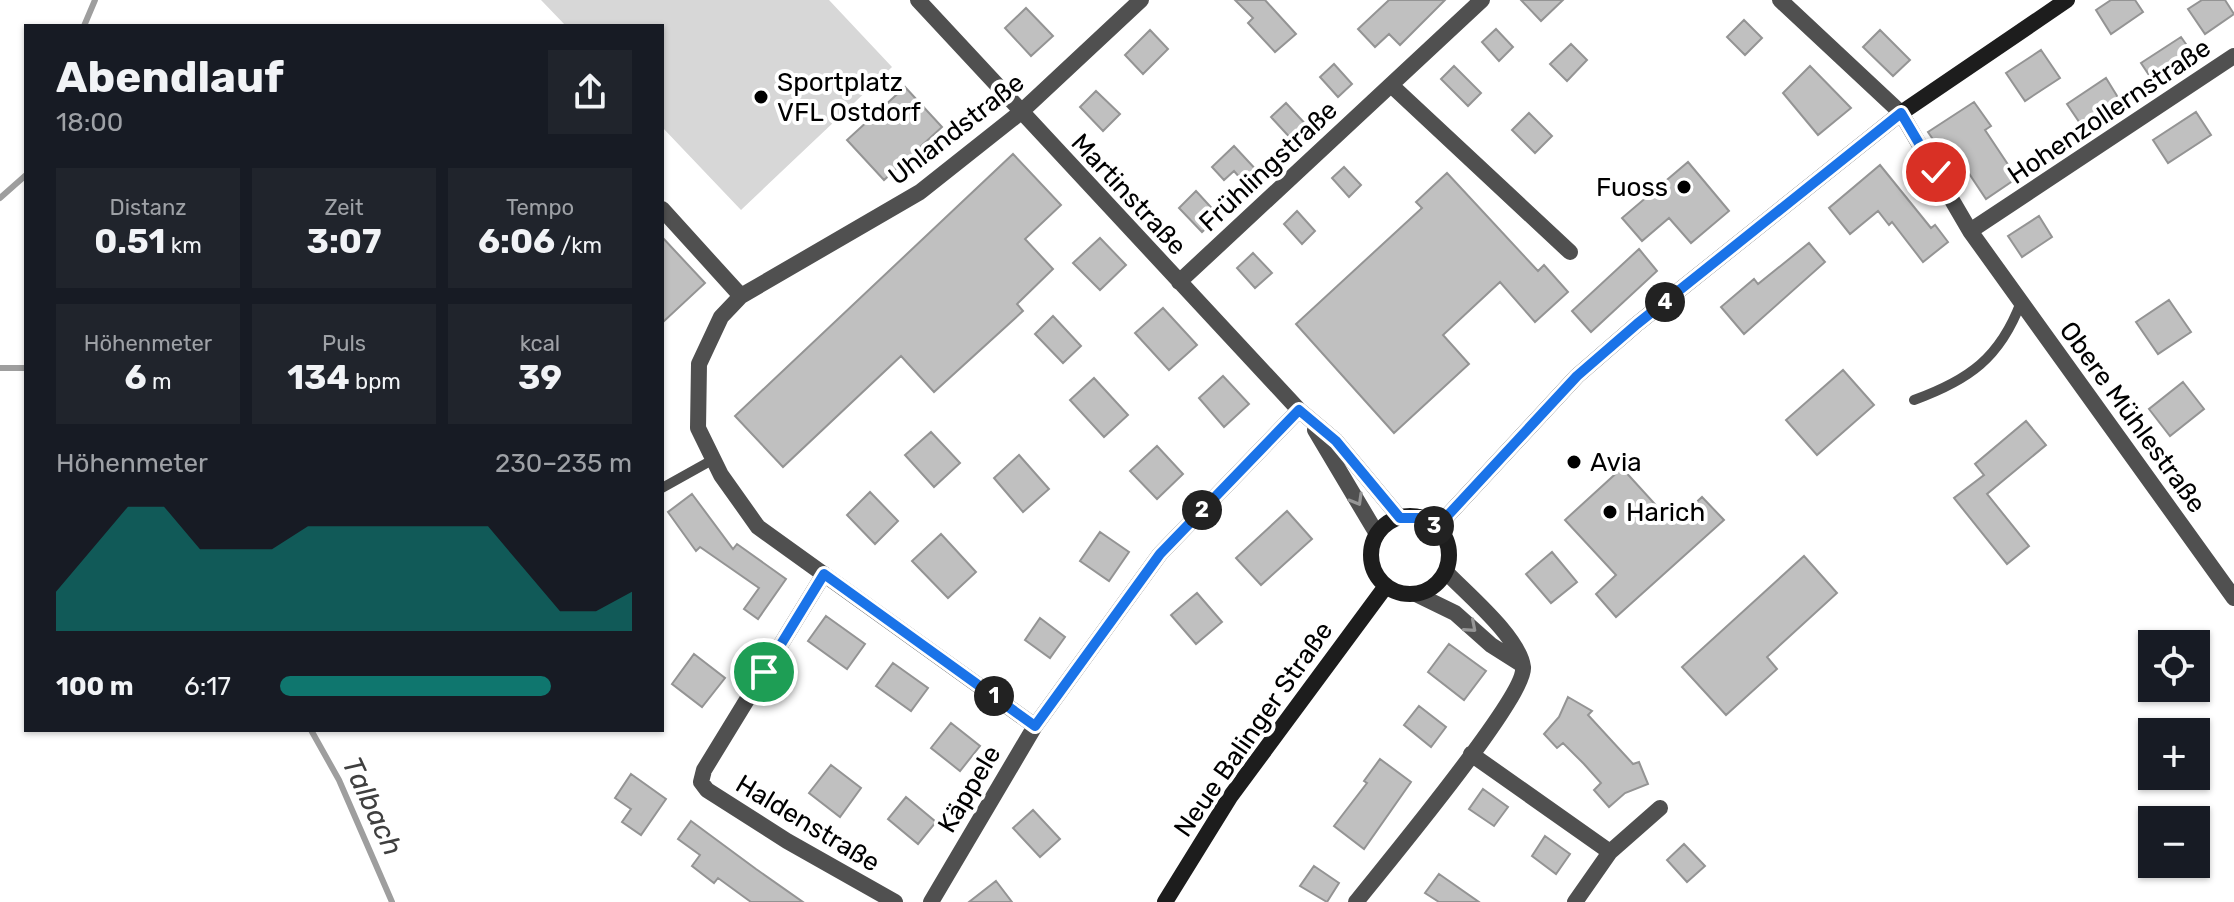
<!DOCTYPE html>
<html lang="de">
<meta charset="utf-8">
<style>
body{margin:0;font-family:Rubik,sans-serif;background:#20242c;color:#f1f3f6;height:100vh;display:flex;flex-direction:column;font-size:30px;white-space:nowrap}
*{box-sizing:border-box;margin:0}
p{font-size:26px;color:#9ea1a6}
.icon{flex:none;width:44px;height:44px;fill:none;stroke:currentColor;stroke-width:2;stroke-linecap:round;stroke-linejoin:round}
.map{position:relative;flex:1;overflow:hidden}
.side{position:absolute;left:24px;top:24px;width:640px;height:708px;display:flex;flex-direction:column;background:#171b24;border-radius:0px;box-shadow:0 2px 6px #0004}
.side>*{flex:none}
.buttons{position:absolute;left:2138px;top:630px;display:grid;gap:16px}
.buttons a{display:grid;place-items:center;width:72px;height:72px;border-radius:0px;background:#171b24;box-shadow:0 2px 6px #0004;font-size:40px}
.pin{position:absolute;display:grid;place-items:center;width:68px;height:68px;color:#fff;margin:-34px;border:4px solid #fff;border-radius:50%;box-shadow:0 2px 8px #0007}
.km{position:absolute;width:40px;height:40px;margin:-20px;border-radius:50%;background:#222;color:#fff;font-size:22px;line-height:40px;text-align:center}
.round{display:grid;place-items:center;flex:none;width:84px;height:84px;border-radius:0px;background:#20242c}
.summary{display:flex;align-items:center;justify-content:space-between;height:136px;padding:0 32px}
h1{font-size:44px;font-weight:700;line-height:60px}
.metrics{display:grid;grid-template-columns:repeat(3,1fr);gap:12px;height:136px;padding:8px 32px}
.metrics div{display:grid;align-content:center;border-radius:0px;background:#20242c;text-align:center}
.metrics b{font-size:34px;font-weight:700}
.metrics small{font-size:22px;font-weight:400}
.metrics p{font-size:22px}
.chart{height:224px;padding:16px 32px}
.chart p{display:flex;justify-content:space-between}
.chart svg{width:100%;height:144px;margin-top:8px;fill:#0f766e;opacity:.7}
ul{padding:0 32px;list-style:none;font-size:26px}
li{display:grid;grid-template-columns:128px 96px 1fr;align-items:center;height:60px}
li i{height:20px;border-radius:10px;background:#0f766e}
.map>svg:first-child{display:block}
.green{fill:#d7d7d7}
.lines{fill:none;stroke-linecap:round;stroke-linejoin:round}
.stream{stroke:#9e9e9e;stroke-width:6}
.building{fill:#c0c0c0;stroke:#949494;stroke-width:2}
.lane{stroke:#505050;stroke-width:10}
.street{stroke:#505050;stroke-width:16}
.secondary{stroke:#1d1d1d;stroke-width:16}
.oneway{stroke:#969696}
.route-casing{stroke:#fff;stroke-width:16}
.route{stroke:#1a73e8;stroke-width:10}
.poi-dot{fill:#000;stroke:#fff;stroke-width:3}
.labels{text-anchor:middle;stroke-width:8;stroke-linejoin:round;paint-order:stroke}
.poi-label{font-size:26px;fill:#000;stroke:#fff;text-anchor:start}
.street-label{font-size:26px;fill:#000;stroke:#fff}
.water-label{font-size:28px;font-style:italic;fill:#3f3f3f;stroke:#fff}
</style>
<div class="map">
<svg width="2234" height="902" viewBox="0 0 2234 902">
<rect width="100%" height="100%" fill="#fff"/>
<path class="green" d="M541,0H829L892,67L741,210L662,127V26H566Z"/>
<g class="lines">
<path class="stream" d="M84,26L95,0
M0,198L26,175
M0,368H26
M311,730L339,780L392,902"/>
</g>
<path class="building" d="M1235,0H1265L1296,34L1275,52L1248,23L1253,18Z
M1389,0H1445L1400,45L1389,34L1375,47L1358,29Z
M1521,0H1563L1541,21Z
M2111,0H2135L2143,12L2111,34L2096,10Z
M2202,0H2225L2234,14L2205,34L2188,9Z
M1026,8L1053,36L1031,56L1005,28Z
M1744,20L1762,38L1745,55L1727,37Z
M1496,29L1513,47L1499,61L1482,42Z
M1150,30L1168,49L1143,74L1125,55Z
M1880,30L1910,60L1893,76L1863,47Z
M2181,37L2195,57L2155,84L2141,63Z
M1571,44L1587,60L1567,81L1550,64Z
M2041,50L2060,78L2025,101L2006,73Z
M1334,64L1352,84L1338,97L1320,77Z
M1454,66L1481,93L1468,106L1441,79Z
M1810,66L1851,108L1818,135L1783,93Z
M2106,78L2122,104L2084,129L2067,104Z
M905,87L942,127L884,180L847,140Z
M1096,91L1120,114L1103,131L1080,107Z
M1974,102L1991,126L1985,130L2017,178L1986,199L1954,151L1945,157L1928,132Z
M1286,103L1310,129L1295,143L1271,117Z
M2196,112L2211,135L2168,163L2153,140Z
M1529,113L1552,136L1535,153L1512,130Z
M1234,146L1260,174L1247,186L1234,171L1224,180L1212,167Z
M1013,154L1061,205L1025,239L1053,269L1017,304L1023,311L934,392L901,356L783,467L735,416Z
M1688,162L1729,211L1691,243L1669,218L1642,241L1622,218Z
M1880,165L1931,228L1935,225L1948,242L1923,262L1892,222L1889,225L1878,211L1850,234L1829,208Z
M1344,167L1361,185L1349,197L1332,178Z
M1447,173L1538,271L1544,265L1568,292L1535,322L1500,282L1443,335L1469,364L1394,433L1296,324L1422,208L1416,202Z
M1196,191L1219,216L1202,232L1179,208Z
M1297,211L1315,231L1302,244L1284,224Z
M2039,216L2052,237L2022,257L2008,236Z
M662,237L705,283L662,323Z
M1100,238L1126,265L1100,290L1073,263Z
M1809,243L1825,262L1744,334L1721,307L1754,279L1758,284Z
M1639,249L1657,271L1591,332L1572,311Z
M1253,253L1272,273L1255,288L1237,268Z
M2169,300L2191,332L2158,354L2136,322Z
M1163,308L1197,345L1169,370L1135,333Z
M1053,316L1081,346L1063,363L1035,334Z
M1843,370L1874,405L1817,455L1786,420Z
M1223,376L1249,404L1224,427L1199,398Z
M1094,378L1128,415L1104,437L1070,400Z
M2183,382L2204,409L2170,436L2149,409Z
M2026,421L2046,445L1987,494L2029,546L2007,564L1954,498L1984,475L1975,464Z
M931,432L960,463L934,487L905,455Z
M1157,446L1183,474L1157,499L1130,471Z
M1019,455L1049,489L1023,512L994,478Z
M1622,468L1673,524L1702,497L1724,520L1616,617L1596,594L1616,575L1565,520Z
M870,492L898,521L875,544L847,515Z
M692,494L733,549L737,544L786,579L758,619L744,609L759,588L700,547L696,551L668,512Z
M1287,511L1312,539L1261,585L1236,558Z
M1100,532L1129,552L1109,581L1080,561Z
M941,534L976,572L948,598L912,561Z
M1552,552L1577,582L1551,603L1526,574Z
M1804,556L1837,593L1767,657L1777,669L1726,715L1682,667Z
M1197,593L1222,622L1196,644L1171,615Z
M826,616L865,644L847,669L808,641Z
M1040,618L1065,637L1050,658L1025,640Z
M1449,644L1486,671L1464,700L1428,672Z
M694,654L725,678L702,707L672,684Z
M893,663L928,688L911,711L876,686Z
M1568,697L1592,711L1588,715L1633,764L1639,762L1648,784L1625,793L1609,807L1594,790L1601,783L1584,764L1563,743L1557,748L1544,734L1559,717Z
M1419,706L1446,727L1431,747L1404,725Z
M951,723L980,746L960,771L931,748Z
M1380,759L1411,782L1364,849L1334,826L1367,783L1364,781Z
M831,765L861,788L840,817L809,793Z
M631,774L666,799L641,835L622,822L631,809L615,798Z
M1483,789L1508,807L1494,826L1469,809Z
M906,797L936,822L918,844L888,819Z
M1033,810L1060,839L1040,857L1013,828Z
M691,821L756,869L803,902H751L718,878L714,883L692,866L700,855L678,839Z
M1545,836L1570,854L1556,874L1532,856Z
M1684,844L1705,866L1687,882L1667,860Z
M1314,866L1339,883L1327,902L1300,886Z
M1439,874L1479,902H1439L1425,893Z
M996,881L1012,902H969Z"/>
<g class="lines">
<path class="lane" d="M1914,400C1969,380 2000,358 2021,302
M662,488L714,459"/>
<path class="street" d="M918,0L1299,410L1336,441L1400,518
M1780,0L1901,113L1970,231L2234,598
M1391,85L1570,252
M662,209L741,296
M1970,231L2234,56
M1179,282L1482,0
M1315,430L1377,534
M824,574L704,770L701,782L707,790L787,841L895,902
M1416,594L1455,613L1491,645L1521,664
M1035,726L758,527L721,475L698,428L699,364L721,317L741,296L920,192L1021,112L1141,0
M1471,754L1610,852L1575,902
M1610,852L1660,808
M931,902L1035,726L1160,554L1299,410
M1356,902C1382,869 1527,696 1523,667C1519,637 1467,594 1446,572"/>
<path class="secondary" d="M1371 555a39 39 0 1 1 78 0a39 39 0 1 1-78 0Z
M1437,527L1577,376L1637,324L1901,113L2067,0
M1165,902L1230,797L1386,586"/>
</g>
<defs><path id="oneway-chevron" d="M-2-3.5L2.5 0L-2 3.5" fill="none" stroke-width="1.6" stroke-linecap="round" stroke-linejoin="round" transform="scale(2)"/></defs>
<g class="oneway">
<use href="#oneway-chevron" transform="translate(1357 500) rotate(60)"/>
<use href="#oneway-chevron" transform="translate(1471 627) rotate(41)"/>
</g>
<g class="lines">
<g class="route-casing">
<path id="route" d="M764,672L824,574L1035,726L1160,554L1299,410L1336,441L1400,518H1423L1437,527L1577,376L1637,324L1901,113L1936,172"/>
</g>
<use href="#route" class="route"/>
</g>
<g class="poi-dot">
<circle cx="761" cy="97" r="8"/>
<circle cx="1684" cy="187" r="8"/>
<circle cx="1574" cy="462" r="8"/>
<circle cx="1610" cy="512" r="8"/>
</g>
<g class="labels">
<g class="poi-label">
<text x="777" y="91">Sportplatz<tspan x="777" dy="30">VFL Ostdorf</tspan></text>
<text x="1668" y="196" text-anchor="end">Fuoss</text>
<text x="1590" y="471">Avia</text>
<text x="1626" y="521">Harich</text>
</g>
<g class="street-label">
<text transform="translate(2109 111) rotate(-34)" y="9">Hohenzollernstraße</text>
<text transform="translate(956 129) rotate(-38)" y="9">Uhlandstraße</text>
<text transform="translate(1268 166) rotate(-43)" y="9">Frühlingstraße</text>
<text transform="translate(1129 194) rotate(47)" y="9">Martinstraße</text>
<text transform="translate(2133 417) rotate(54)" y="9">Obere Mühlestraße</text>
<text transform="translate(1253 729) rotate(-55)" y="9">Neue Balinger Straße</text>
<text transform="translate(969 789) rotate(-59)" y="9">Käppele</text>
<text transform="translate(808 823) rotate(31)" y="9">Haldenstraße</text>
</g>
<g class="water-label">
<text transform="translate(373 806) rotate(65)" y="10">Talbach</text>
</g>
</g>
</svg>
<div class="buttons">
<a><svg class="icon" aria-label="locate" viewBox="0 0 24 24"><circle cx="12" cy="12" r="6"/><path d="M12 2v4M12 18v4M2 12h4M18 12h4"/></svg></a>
<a>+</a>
<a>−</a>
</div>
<div class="pin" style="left:764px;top:672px;background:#1e9e55"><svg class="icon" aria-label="arrive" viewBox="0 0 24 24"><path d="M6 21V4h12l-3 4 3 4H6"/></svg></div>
<div class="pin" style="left:1936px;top:172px;background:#d93025"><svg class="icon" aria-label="check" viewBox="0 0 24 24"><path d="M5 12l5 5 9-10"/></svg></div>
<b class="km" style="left:994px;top:696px">1</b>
<b class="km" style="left:1202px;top:510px">2</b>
<b class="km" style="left:1434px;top:526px">3</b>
<b class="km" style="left:1665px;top:302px">4</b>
<section class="side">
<div class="summary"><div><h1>Abendlauf</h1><p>18:00</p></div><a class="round"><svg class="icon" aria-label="share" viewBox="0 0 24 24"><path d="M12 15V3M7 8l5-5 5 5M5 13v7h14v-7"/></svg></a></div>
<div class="metrics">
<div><p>Distanz</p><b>0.51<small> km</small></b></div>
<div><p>Zeit</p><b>3:07</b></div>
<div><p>Tempo</p><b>6:06<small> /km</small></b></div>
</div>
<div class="metrics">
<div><p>Höhenmeter</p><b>6<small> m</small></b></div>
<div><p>Puls</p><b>134<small> bpm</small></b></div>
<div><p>kcal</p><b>39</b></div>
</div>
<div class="chart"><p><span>Höhenmeter</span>230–235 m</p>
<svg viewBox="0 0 160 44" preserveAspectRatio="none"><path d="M0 44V32L10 19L20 6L30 6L40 19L50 19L60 19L70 12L80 12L90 12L100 12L110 12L120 12L130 25L140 38L150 38L160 32V44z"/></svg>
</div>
<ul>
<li><b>100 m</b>6:17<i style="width:77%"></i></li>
</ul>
</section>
</div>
